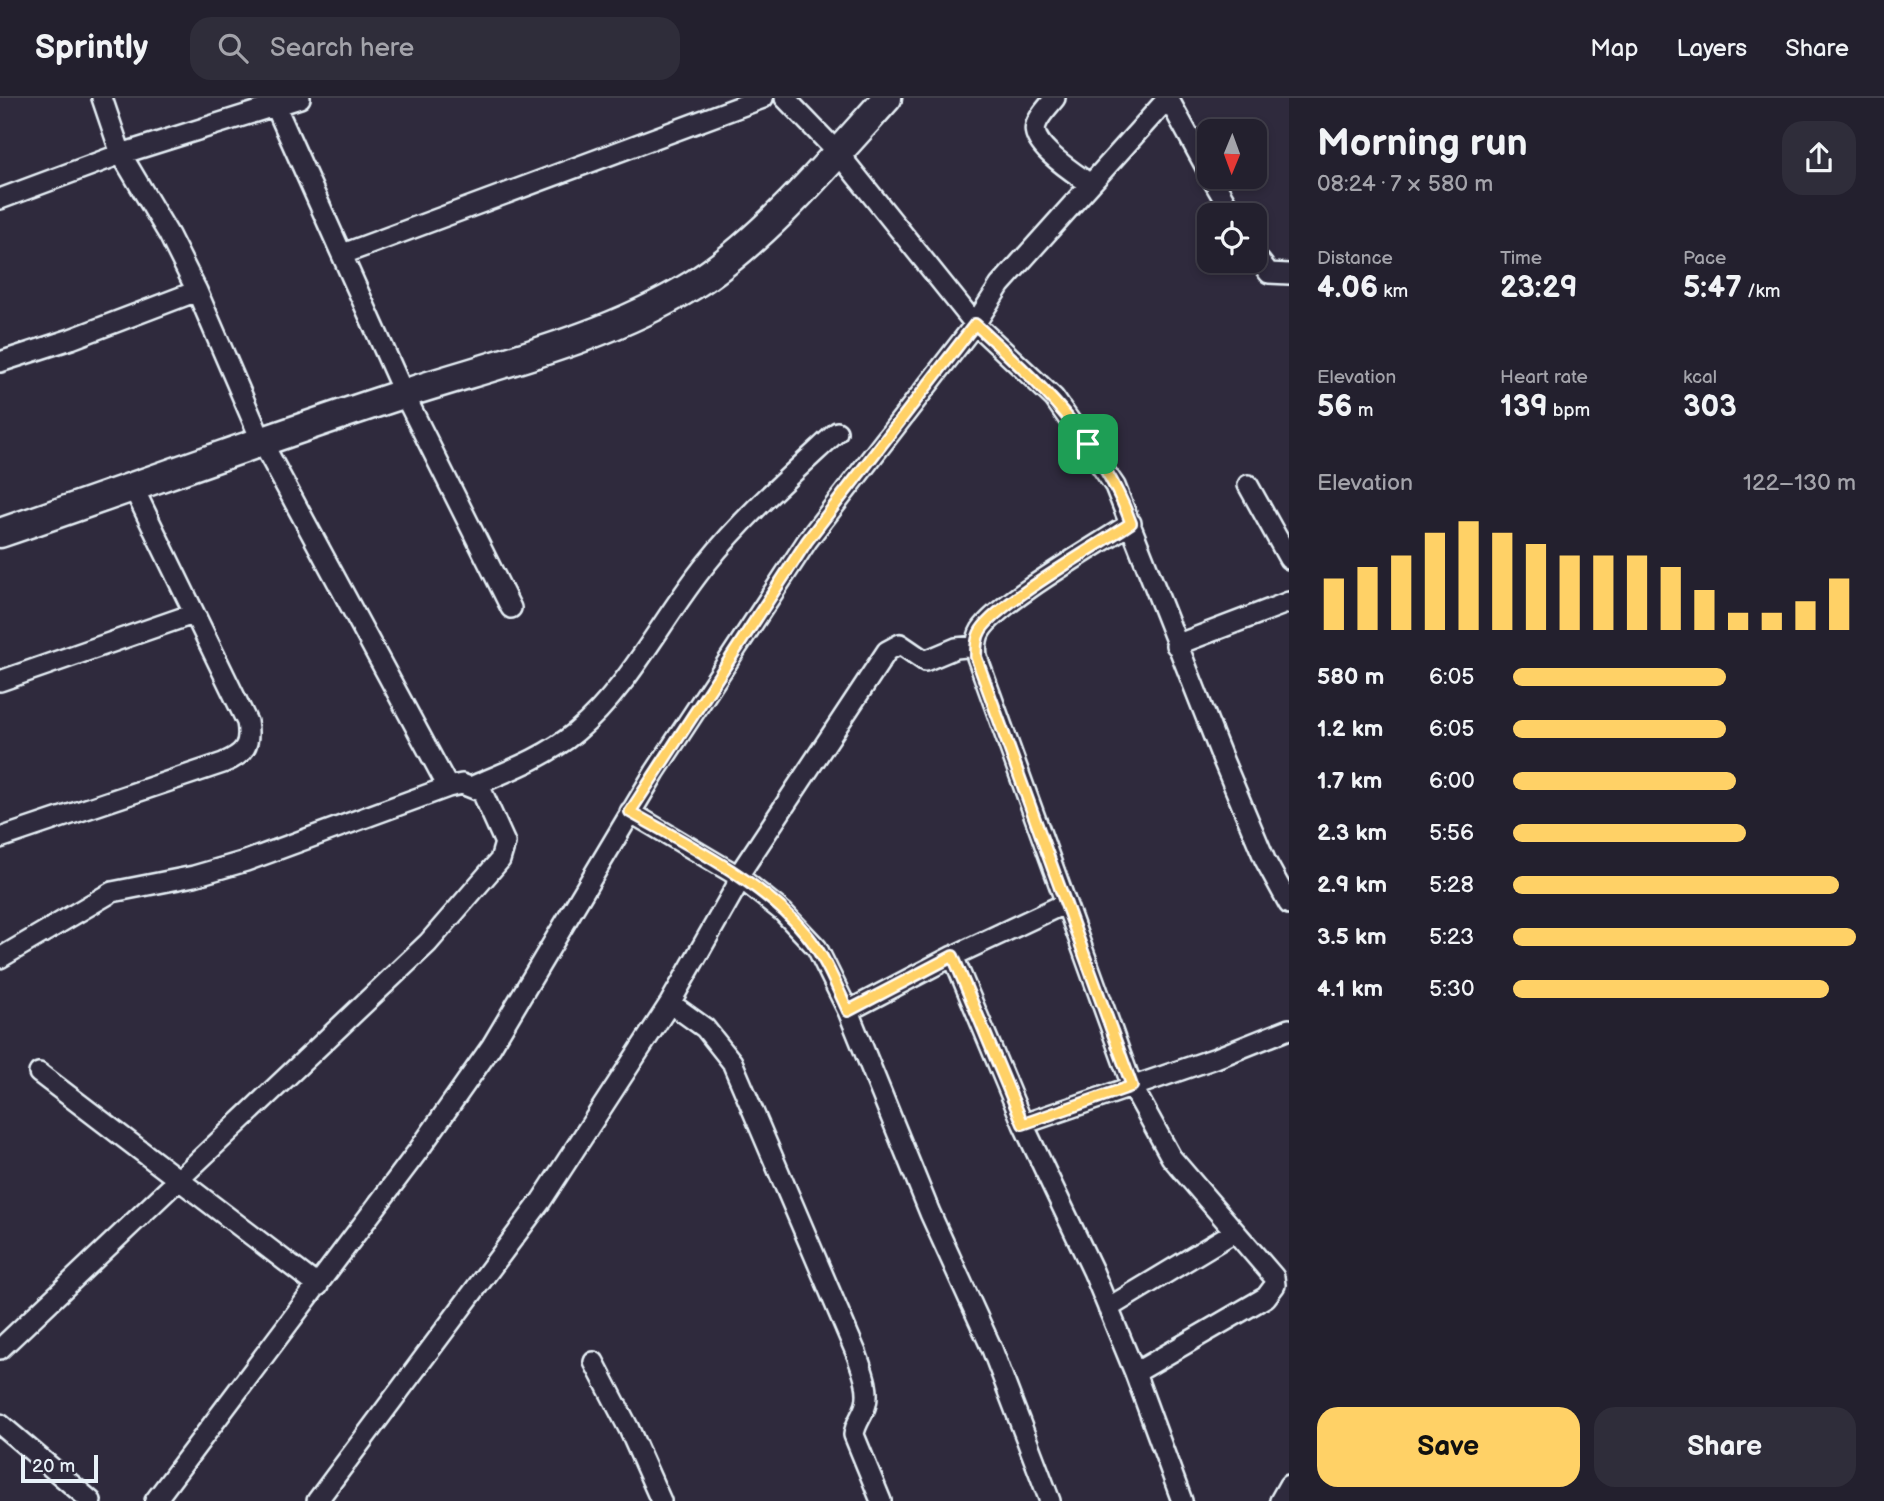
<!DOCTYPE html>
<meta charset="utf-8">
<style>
body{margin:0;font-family:"Balsamiq Sans",sans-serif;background:#2f2d3a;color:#f1f3f6;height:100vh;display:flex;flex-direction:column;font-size:26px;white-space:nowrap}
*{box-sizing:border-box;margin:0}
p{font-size:23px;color:#a3a3aa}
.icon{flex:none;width:38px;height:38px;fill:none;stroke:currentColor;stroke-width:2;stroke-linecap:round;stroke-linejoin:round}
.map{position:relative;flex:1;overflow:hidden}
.side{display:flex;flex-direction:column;background:#23202e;width:595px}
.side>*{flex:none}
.needle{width:46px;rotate:181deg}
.fabs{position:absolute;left:1197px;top:21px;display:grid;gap:14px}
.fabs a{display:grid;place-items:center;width:70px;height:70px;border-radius:14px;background:#23202e;box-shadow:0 4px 10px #0003,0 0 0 2px #403e4a;font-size:35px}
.scale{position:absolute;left:21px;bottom:18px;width:77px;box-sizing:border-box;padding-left:7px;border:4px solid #e8f1f8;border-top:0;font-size:19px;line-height:24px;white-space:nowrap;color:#e8f1f8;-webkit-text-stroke:5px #2f2a3d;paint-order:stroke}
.pin{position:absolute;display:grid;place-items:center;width:60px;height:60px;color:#fff;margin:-30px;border-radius:14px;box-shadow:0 4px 10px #0006}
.round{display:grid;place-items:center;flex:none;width:74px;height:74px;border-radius:21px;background:#2f2d3a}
.headline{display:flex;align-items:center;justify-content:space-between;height:119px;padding:0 28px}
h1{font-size:38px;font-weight:600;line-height:52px}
.figures{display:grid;grid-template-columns:repeat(3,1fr);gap:10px;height:119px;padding:7px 28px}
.figures div{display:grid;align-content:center}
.figures b{font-size:30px;font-weight:600}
.figures small{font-size:19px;font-weight:400}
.figures p{font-size:19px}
.chart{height:196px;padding:14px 28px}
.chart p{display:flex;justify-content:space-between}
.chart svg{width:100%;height:126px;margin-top:7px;stroke:#ffd166;stroke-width:6}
.button{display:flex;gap:14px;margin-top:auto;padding:14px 28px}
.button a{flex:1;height:80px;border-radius:21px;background:#ffd166;color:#111;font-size:28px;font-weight:600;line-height:80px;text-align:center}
.button a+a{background:#2f2d3a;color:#f1f3f6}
ul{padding:0 28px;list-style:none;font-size:23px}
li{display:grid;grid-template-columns:112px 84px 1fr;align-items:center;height:52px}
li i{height:18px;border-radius:9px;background:#ffd166}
header{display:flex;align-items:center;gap:42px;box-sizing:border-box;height:98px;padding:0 35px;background:#23202e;border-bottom:2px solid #403e4a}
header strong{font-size:33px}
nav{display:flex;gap:38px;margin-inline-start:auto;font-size:24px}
.search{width:490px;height:63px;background:#2f2d3a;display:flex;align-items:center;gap:18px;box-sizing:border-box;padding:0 24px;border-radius:21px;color:#a3a3aa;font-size:26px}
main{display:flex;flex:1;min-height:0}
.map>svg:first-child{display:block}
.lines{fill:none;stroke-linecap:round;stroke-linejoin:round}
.street-casing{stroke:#e8f1f8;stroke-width:24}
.secondary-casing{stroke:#e8f1f8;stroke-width:33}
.street{stroke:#2f2a3d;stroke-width:19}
.secondary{stroke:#2f2a3d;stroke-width:28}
.route-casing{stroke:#fff;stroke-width:14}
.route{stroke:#ffd166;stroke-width:9}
</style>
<header>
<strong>Sprintly</strong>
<div class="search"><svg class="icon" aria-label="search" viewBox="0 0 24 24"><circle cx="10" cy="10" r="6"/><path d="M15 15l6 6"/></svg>Search here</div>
<nav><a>Map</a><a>Layers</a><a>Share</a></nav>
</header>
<main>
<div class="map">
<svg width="1289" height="1403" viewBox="0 0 1289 1403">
<rect width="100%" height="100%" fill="#2f2a3d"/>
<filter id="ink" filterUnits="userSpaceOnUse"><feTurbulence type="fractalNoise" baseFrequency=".0143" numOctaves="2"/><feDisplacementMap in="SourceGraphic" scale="14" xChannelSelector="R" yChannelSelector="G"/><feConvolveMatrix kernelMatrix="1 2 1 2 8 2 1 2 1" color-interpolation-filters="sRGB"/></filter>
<g filter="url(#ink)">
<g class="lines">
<g class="street-casing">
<path id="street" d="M102,0L121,56L169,137L197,193L262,344L448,689
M785,0L838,55L975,226L1054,300L1115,388L1223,662L1265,762L1289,806
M1055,0C1049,8 1039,17 1036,27C1029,47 1076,76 1090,86
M1168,0L1209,75
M276,9L404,296L511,510
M1211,79L1233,117
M0,101L121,56L300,0
M343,156L763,0
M1255,157L1269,175L1289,176
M0,264L71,241L197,193
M1248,387L1289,461
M1131,425C1098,447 999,504 981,532C976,540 976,550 977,559L1132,988L1171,1059L1274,1179L1275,1187L1266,1199L1135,1275
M1176,547L1289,504
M0,583L193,516
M473,688C508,673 546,659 576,634C630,589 662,520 706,466C745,417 792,376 837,334
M630,714L738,778L783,814L817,850L848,913L930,1115L992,1251L1050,1403
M0,740L223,665C245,656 251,647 247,624L133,389
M1066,805L953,858L1023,1026L1093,1173L1135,1275L1182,1403
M0,860L112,794L194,778L246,763L448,689L462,686L482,694L505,745L500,762L428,845L0,1251
M670,905L705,930L732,964L857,1257C862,1272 870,1290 866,1306C863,1318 855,1325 854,1337L881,1403
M848,913L953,858
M39,975L318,1188
M1023,1026L1216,960L1289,931
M1108,1210L1234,1134
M594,1264L629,1331L661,1403
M0,1326L91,1403
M155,1403L418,1053L491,949L655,674L807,443L975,226L1000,187L1168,0
M317,1403L541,1103L670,905L736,789L738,778L887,553L900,546L925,563L956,550L976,548
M1280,1403L1289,1387"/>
</g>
<g class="secondary-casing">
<path id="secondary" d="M0,435C135,389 270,339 406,295C503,264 605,241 693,187C761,145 833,60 887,0"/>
</g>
<use href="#street" class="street"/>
<use href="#secondary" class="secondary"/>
</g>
</g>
<g class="lines" filter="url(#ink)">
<g class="route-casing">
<path id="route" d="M975,226C1037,283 1101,343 1131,425C1099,447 999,504 981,532C976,540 976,550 976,559L1132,988L1023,1026L953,858L848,913C836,887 825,859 807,837C764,784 688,747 630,714L807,443Z"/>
</g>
<use href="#route" class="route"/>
</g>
</svg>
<div class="fabs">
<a><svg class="needle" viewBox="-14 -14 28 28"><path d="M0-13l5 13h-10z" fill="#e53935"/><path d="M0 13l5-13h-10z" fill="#a3a3aa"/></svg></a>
<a><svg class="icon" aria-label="locate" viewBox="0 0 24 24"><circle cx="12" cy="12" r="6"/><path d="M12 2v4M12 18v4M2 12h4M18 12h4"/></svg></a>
</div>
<div class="scale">20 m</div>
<div class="pin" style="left:1088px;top:346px;background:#1e9e55"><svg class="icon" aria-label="arrive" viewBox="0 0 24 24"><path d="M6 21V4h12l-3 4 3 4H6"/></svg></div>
</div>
<section class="side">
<div class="headline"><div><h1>Morning run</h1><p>08:24 · 7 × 580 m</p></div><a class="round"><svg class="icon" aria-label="share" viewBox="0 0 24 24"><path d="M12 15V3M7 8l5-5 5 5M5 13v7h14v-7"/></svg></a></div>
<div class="figures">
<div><p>Distance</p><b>4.06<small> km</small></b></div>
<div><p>Time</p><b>23:29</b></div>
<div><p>Pace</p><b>5:47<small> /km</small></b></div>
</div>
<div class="figures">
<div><p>Elevation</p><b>56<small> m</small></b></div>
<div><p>Heart rate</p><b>139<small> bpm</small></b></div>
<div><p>kcal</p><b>303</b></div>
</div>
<div class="chart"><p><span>Elevation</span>122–130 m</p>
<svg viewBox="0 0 160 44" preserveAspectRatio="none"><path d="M5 44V26M15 44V22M25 44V18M35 44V10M45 44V6M55 44V10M65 44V14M75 44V18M85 44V18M95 44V18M105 44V22M115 44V30M125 44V38M135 44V38M145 44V34M155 44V26"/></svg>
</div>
<ul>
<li><b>580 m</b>6:05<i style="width:62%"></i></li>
<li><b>1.2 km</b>6:05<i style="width:62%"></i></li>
<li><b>1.7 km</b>6:00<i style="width:65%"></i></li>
<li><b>2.3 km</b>5:56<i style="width:68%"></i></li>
<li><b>2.9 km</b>5:28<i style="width:95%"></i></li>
<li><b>3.5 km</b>5:23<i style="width:100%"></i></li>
<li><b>4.1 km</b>5:30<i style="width:92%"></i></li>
</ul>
<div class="button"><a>Save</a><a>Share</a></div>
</section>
</main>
